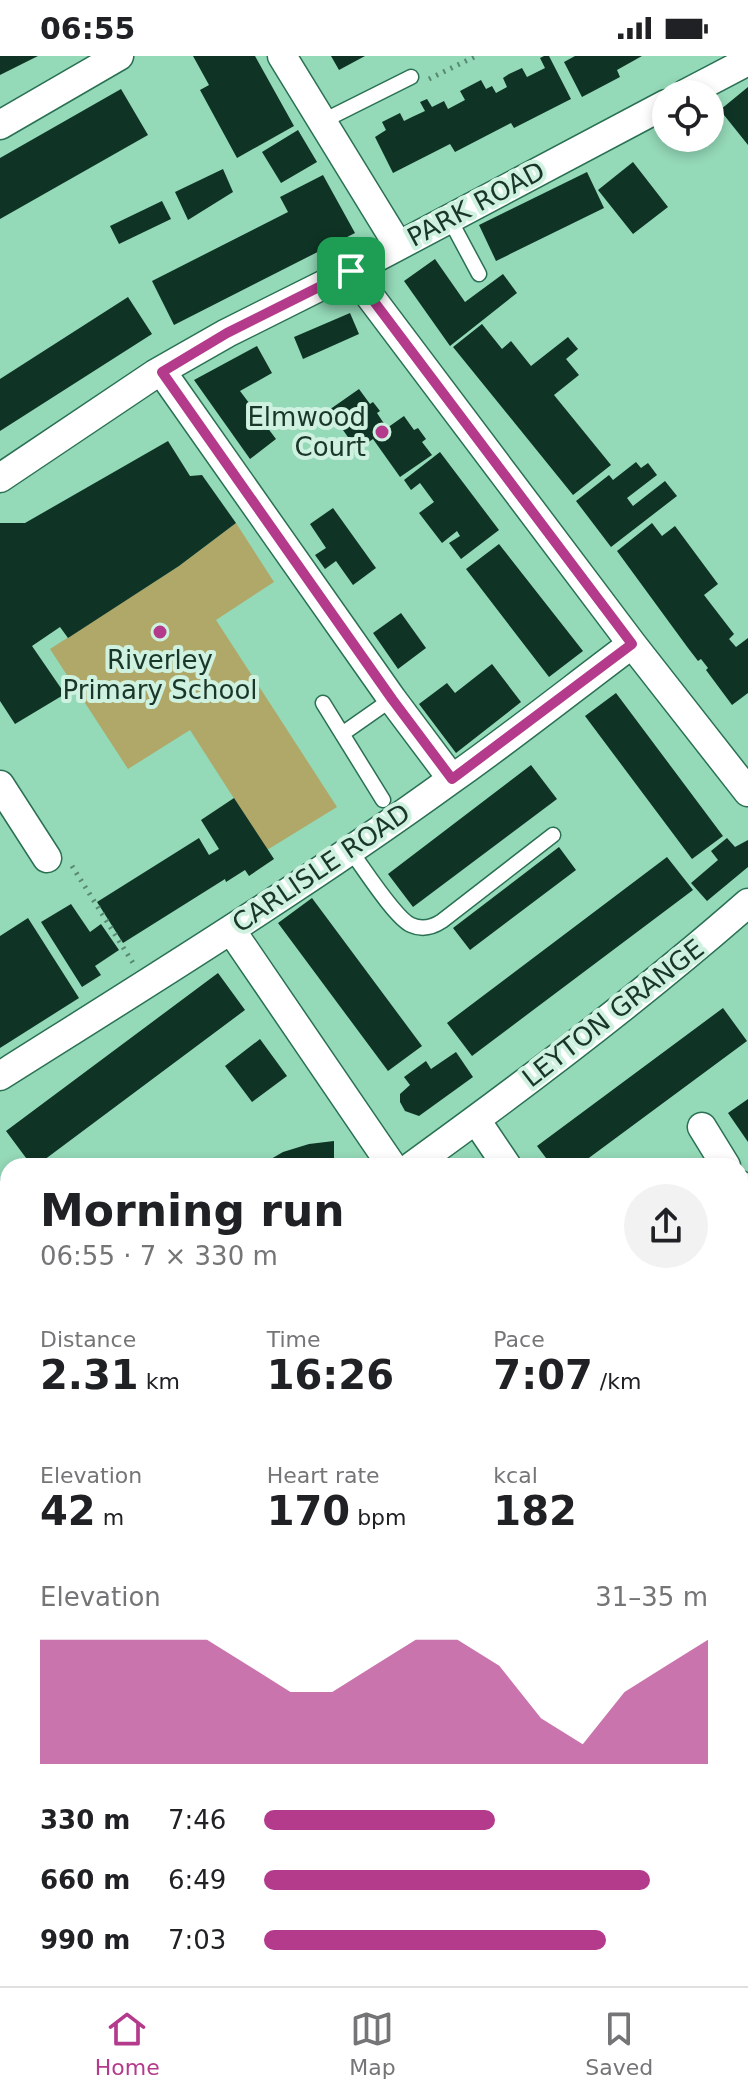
<!DOCTYPE html>
<meta charset="utf-8">
<style>
body{margin:0;font-family:"DejaVu Sans",sans-serif;background:#f2f2f2;color:#202124;height:100vh;display:flex;flex-direction:column;font-size:30px;white-space:nowrap}
*{box-sizing:border-box;margin:0}
p{font-size:26px;color:#757577}
.icon{flex:none;width:44px;height:44px;fill:none;stroke:currentColor;stroke-width:2;stroke-linecap:round;stroke-linejoin:round}
.map{position:relative;flex:1;overflow:hidden}
.drawer{position:absolute;left:0px;top:1102px;width:748px;height:828px;display:flex;flex-direction:column;background:#fff;border-radius:24px 24px 0 0;box-shadow:0 4px 12px #0003}
.drawer>*{flex:none}
.fabs{position:absolute;left:652px;top:24px;display:grid;gap:16px}
.fabs a{display:grid;place-items:center;width:72px;height:72px;border-radius:50%;background:#fff;box-shadow:0 4px 12px #0003;font-size:40px}
.pin{position:absolute;display:grid;place-items:center;width:68px;height:68px;color:#fff;margin:-34px;border-radius:16px;box-shadow:0 4px 12px #0006}
.round{display:grid;place-items:center;flex:none;width:84px;height:84px;border-radius:42px;background:#f2f2f2}
.head{display:flex;align-items:center;justify-content:space-between;height:136px;padding:0 40px}
h1{font-size:44px;font-weight:600;line-height:60px}
.metrics{display:grid;grid-template-columns:repeat(3,1fr);gap:12px;height:136px;padding:8px 40px}
.metrics div{display:grid;align-content:center}
.metrics b{font-size:40px;font-weight:600}
.metrics small{font-size:22px;font-weight:400}
.metrics p{font-size:22px}
.chart{height:224px;padding:16px 40px}
.chart p{display:flex;justify-content:space-between}
.chart svg{width:100%;height:144px;margin-top:8px;fill:#b43a8c;opacity:.7}
ul{padding:0 40px;list-style:none;font-size:26px}
li{display:grid;grid-template-columns:128px 96px 1fr;align-items:center;height:60px}
li i{height:20px;border-radius:10px;background:#b43a8c}
.status{display:flex;justify-content:space-between;align-items:center;height:56px;padding:0 40px;background:#fff;direction:ltr}
.status svg{height:22px;fill:currentColor}
.dock{display:flex;justify-content:space-around;align-items:center;height:112px;border-top:2px solid #e0e0e0;background:#fff;font-size:22px;color:#757577}
.dock a{display:grid;justify-items:center;gap:4px}
.dock .on{color:#b43a8c}
.map>svg:first-child{display:block}
.green{fill:#afa868}
.building{fill:#0f3425}
.lines{fill:none;stroke-linecap:round;stroke-linejoin:round}
.service-casing{stroke:#2a7053;stroke-width:17}
.minor-casing{stroke:#2a7053;stroke-width:31}
.primary-casing{stroke:#fff;stroke-width:47}
.path{stroke:#588972;stroke-width:5;stroke-dasharray:2 6;stroke-linecap:butt}
.service{stroke:#fff;stroke-width:14}
.minor{stroke:#fff;stroke-width:28}
.primary{stroke:#d6d7fb;stroke-width:44}
.route-casing{stroke:#fff;stroke-width:16}
.route{stroke:#b43a8c;stroke-width:10}
.poi-dot{fill:#b43a8c;stroke:#cff1e0;stroke-width:3}
.labels{text-anchor:middle;stroke-width:8;stroke-linejoin:round;paint-order:stroke}
.street-label{font-size:26px;fill:#193629;stroke:#cff1e0}
.poi-label{font-size:26px;fill:#193629;stroke:#cff1e0;text-anchor:end}
</style>
<div class="status"><b>06:55</b><svg viewBox="0 0 49 12"><path d="M0 12V9h3v3zM5 12V6h3v6zM10 12V3h3v9zM15 12V0h3v12zM26 1h20v11H26zM47 4h2v5h-2z"/></svg></div>
<div class="map">
<svg width="748" height="1930" viewBox="0 0 748 1930">
<rect width="100%" height="100%" fill="#94d9b8"/>
<path class="green" d="M236,467L274,526L216,564L337,751L267,794L190,674L128,713L50,593L179,510Z
M8,1795V1922H58L47,1930H0V1802Z
M319,1922H425L414,1930H308Z"/>
<path class="building" d="M0,0H38L0,19Z
M193,0H255L294,70L237,102L200,34L209,29Z
M331,0H365L339,14Z
M544,0H549L571,43L514,72L511,67L455,96L450,88L393,117L375,81L386,74L382,66L400,57L404,65L412,61L425,55L420,46L427,43L432,51L444,45L448,53L465,44L460,35L481,24L486,33L492,30L496,37L507,31L503,22L509,18L522,12L527,21L545,12L540,2Z
M575,0H642L617,14L620,21L582,41L564,6Z
M748,31V89L720,54Z
M121,33L148,79L0,163V102Z
M298,74L317,106L281,127L262,96Z
M633,106L668,151L633,178L598,134Z
M223,113L233,136L188,164L175,136Z
M587,116L604,152L496,205L479,169Z
M323,119L355,177L174,269L152,225L288,156L280,141Z
M162,145L171,163L119,188L110,170Z
M435,203L465,246L503,218L517,237L450,290L404,225Z
M128,241L152,278L0,375V323Z
M350,257L359,278L303,303L294,281Z
M482,268L502,293L511,285L531,310L568,281L578,293L566,303L579,319L554,339L611,409L573,439L453,291Z
M257,290L272,317L240,335L276,383L250,403L194,324Z
M359,333L370,348L373,346L380,355L377,357L387,372L404,360L414,374L418,372L426,383L422,386L432,399L400,421L373,383L357,394L329,354Z
M168,385L190,420L202,419L236,467L179,510L68,582L60,571L32,590L65,638L15,668L0,645V467H25Z
M440,396L499,474L461,503L449,487L460,480L457,475L442,487L419,457L434,446L420,427L411,434L404,424Z
M636,406L641,412L648,407L657,419L627,442L633,450L665,425L677,440L611,491L576,445L609,419L613,424Z
M333,452L376,512L353,529L336,505L325,513L315,499L326,492L310,468Z
M652,467L662,480L675,470L718,528L704,539L734,578L729,583L736,591L748,582V637L732,649L706,614L708,612L701,603L698,605L688,592L617,495Z
M499,488L583,595L549,621L466,513Z
M401,557L426,592L398,613L373,577Z
M492,608L521,646L456,697L419,648L447,627L455,637Z
M616,637L723,780L692,803L585,660Z
M531,709L557,743L413,851L388,818Z
M234,742L274,803L249,820L245,814L226,826L225,823L123,887L97,846L199,782L209,799L219,793L201,764Z
M727,782L735,791L748,784V811L707,845L691,827L718,804L711,795Z
M559,791L576,814L470,894L453,872Z
M667,801L693,834L472,1000L447,967Z
M312,842L422,990L388,1015L278,867Z
M71,848L90,876L101,868L119,894L95,910L101,919L82,931L41,866Z
M28,862L79,942L0,992V880Z
M218,917L245,954L36,1110H32L6,1075Z
M723,952L747,985L578,1110H552L537,1090Z
M260,983L287,1020L252,1046L225,1010Z
M456,996L473,1021L419,1060L405,1055L400,1046V1038L410,1029L404,1021L426,1005L431,1013Z
M748,1043V1086L728,1057Z
M334,1085V1110H259L283,1096L309,1088Z
M740,1196L748,1207V1287L740,1275Z
M3,1249L8,1250V1289L0,1288Z
M8,1399V1490L0,1481V1406Z
M748,1413V1467L740,1473V1418Z
M8,1552V1606L0,1595V1557Z
M740,1619L748,1631V1733L740,1721Z
M0,1677L8,1691V1727L0,1731Z
M740,1858L748,1869V1889L740,1894Z
M58,1922H82L88,1930H47Z
M257,1922H274L280,1930H246Z
M283,1922H319L308,1930H289Z
M432,1922H444L450,1930H421Z
M517,1922H570L572,1925L564,1930H522Z
M605,1922H700L688,1930H610Z"/>
<g class="lines">
<g class="service-casing">
<path id="service" d="M321,66L411,21
M449,162L479,218
M323,647L383,744
M342,678L392,643
M350,794C363,811 395,862 411,869C422,874 433,871 442,865L553,779
M490,1922L495,1930
M583,1922L587,1930
M729,1930L748,1917"/>
</g>
<g class="minor-casing">
<path id="minor" d="M282,0L398,189
M685,38L748,5
M0,69L119,0
M351,215L632,588L748,736
M162,316L392,643L452,723
M0,422L155,318L227,277L351,215L666,48
M0,729L47,802
M231,874L392,1110
M0,1020C152,924 306,829 452,723C513,680 572,633 632,588
M476,1064L507,1110
M702,1071L726,1110
M412,1110C527,1027 641,941 748,847
M740,1129L748,1140
M0,1139L8,1150
M740,1534L748,1529
M169,1930L181,1922"/>
</g>
<g class="primary-casing">
<path id="primary" d="M0,1331L8,1334
M740,1801L748,1813"/>
</g>
<path class="path" d="M429,23L476,0
M72,810L133,907
M0,1223L8,1217
M699,1930L711,1922"/>
<use href="#service" class="service"/>
<use href="#minor" class="minor"/>
<use href="#primary" class="primary"/>
</g>
<g class="lines">
<g class="route-casing">
<path id="route" d="M351,215L632,588L452,723L392,643L162,316L227,277Z"/>
</g>
<use href="#route" class="route"/>
</g>
<g class="poi-dot">
<circle cx="382" cy="376" r="8"/>
<circle cx="160" cy="576" r="8"/>
</g>
<g class="labels">
<g class="street-label">
<text transform="translate(476 148) rotate(-28)" y="9">PARK ROAD</text>
<text transform="translate(321 812) rotate(-34)" y="9">CARLISLE ROAD</text>
<text transform="translate(613 957) rotate(-38)" y="9">LEYTON GRANGE</text>
</g>
<g class="poi-label">
<text x="366" y="370">Elmwood<tspan x="366" dy="30">Court</tspan></text>
<text x="160" y="613" text-anchor="middle">Riverley<tspan x="160" dy="30">Primary School</tspan></text>
</g>
</g>
</svg>
<div class="fabs">
<a><svg class="icon" aria-label="locate" viewBox="0 0 24 24"><circle cx="12" cy="12" r="6"/><path d="M12 2v4M12 18v4M2 12h4M18 12h4"/></svg></a>
</div>
<div class="pin" style="left:351px;top:215px;background:#1e9e55"><svg class="icon" aria-label="arrive" viewBox="0 0 24 24"><path d="M6 21V4h12l-3 4 3 4H6"/></svg></div>
<section class="drawer">
<div class="head"><div><h1>Morning run</h1><p>06:55 · 7 × 330 m</p></div><a class="round"><svg class="icon" aria-label="share" viewBox="0 0 24 24"><path d="M12 15V3M7 8l5-5 5 5M5 13v7h14v-7"/></svg></a></div>
<div class="metrics">
<div><p>Distance</p><b>2.31<small> km</small></b></div>
<div><p>Time</p><b>16:26</b></div>
<div><p>Pace</p><b>7:07<small> /km</small></b></div>
</div>
<div class="metrics">
<div><p>Elevation</p><b>42<small> m</small></b></div>
<div><p>Heart rate</p><b>170<small> bpm</small></b></div>
<div><p>kcal</p><b>182</b></div>
</div>
<div class="chart"><p><span>Elevation</span>31–35 m</p>
<svg viewBox="0 0 160 44" preserveAspectRatio="none"><path d="M0 44V6L10 6L20 6L30 6L40 6L50 14L60 22L70 22L80 14L90 6L100 6L110 14L120 30L130 38L140 22L150 14L160 6V44z"/></svg>
</div>
<ul>
<li><b>330 m</b>7:46<i style="width:52%"></i></li>
<li><b>660 m</b>6:49<i style="width:87%"></i></li>
<li><b>990 m</b>7:03<i style="width:77%"></i></li>
</ul>
</section>
</div>
<nav class="dock">
<a class="on"><svg class="icon" aria-label="home" viewBox="0 0 24 24"><path d="M3 11l9-7 9 7M6 9v11h12V9"/></svg>Home</a>
<a><svg class="icon" aria-label="map" viewBox="0 0 24 24"><path d="M3 6l6-2 6 2 6-2v14l-6 2-6-2-6 2zM9 4v14M15 6v14"/></svg>Map</a>
<a><svg class="icon" aria-label="saved" viewBox="0 0 24 24"><path d="M7 4h10v16l-5-4-5 4z"/></svg>Saved</a>
</nav>
